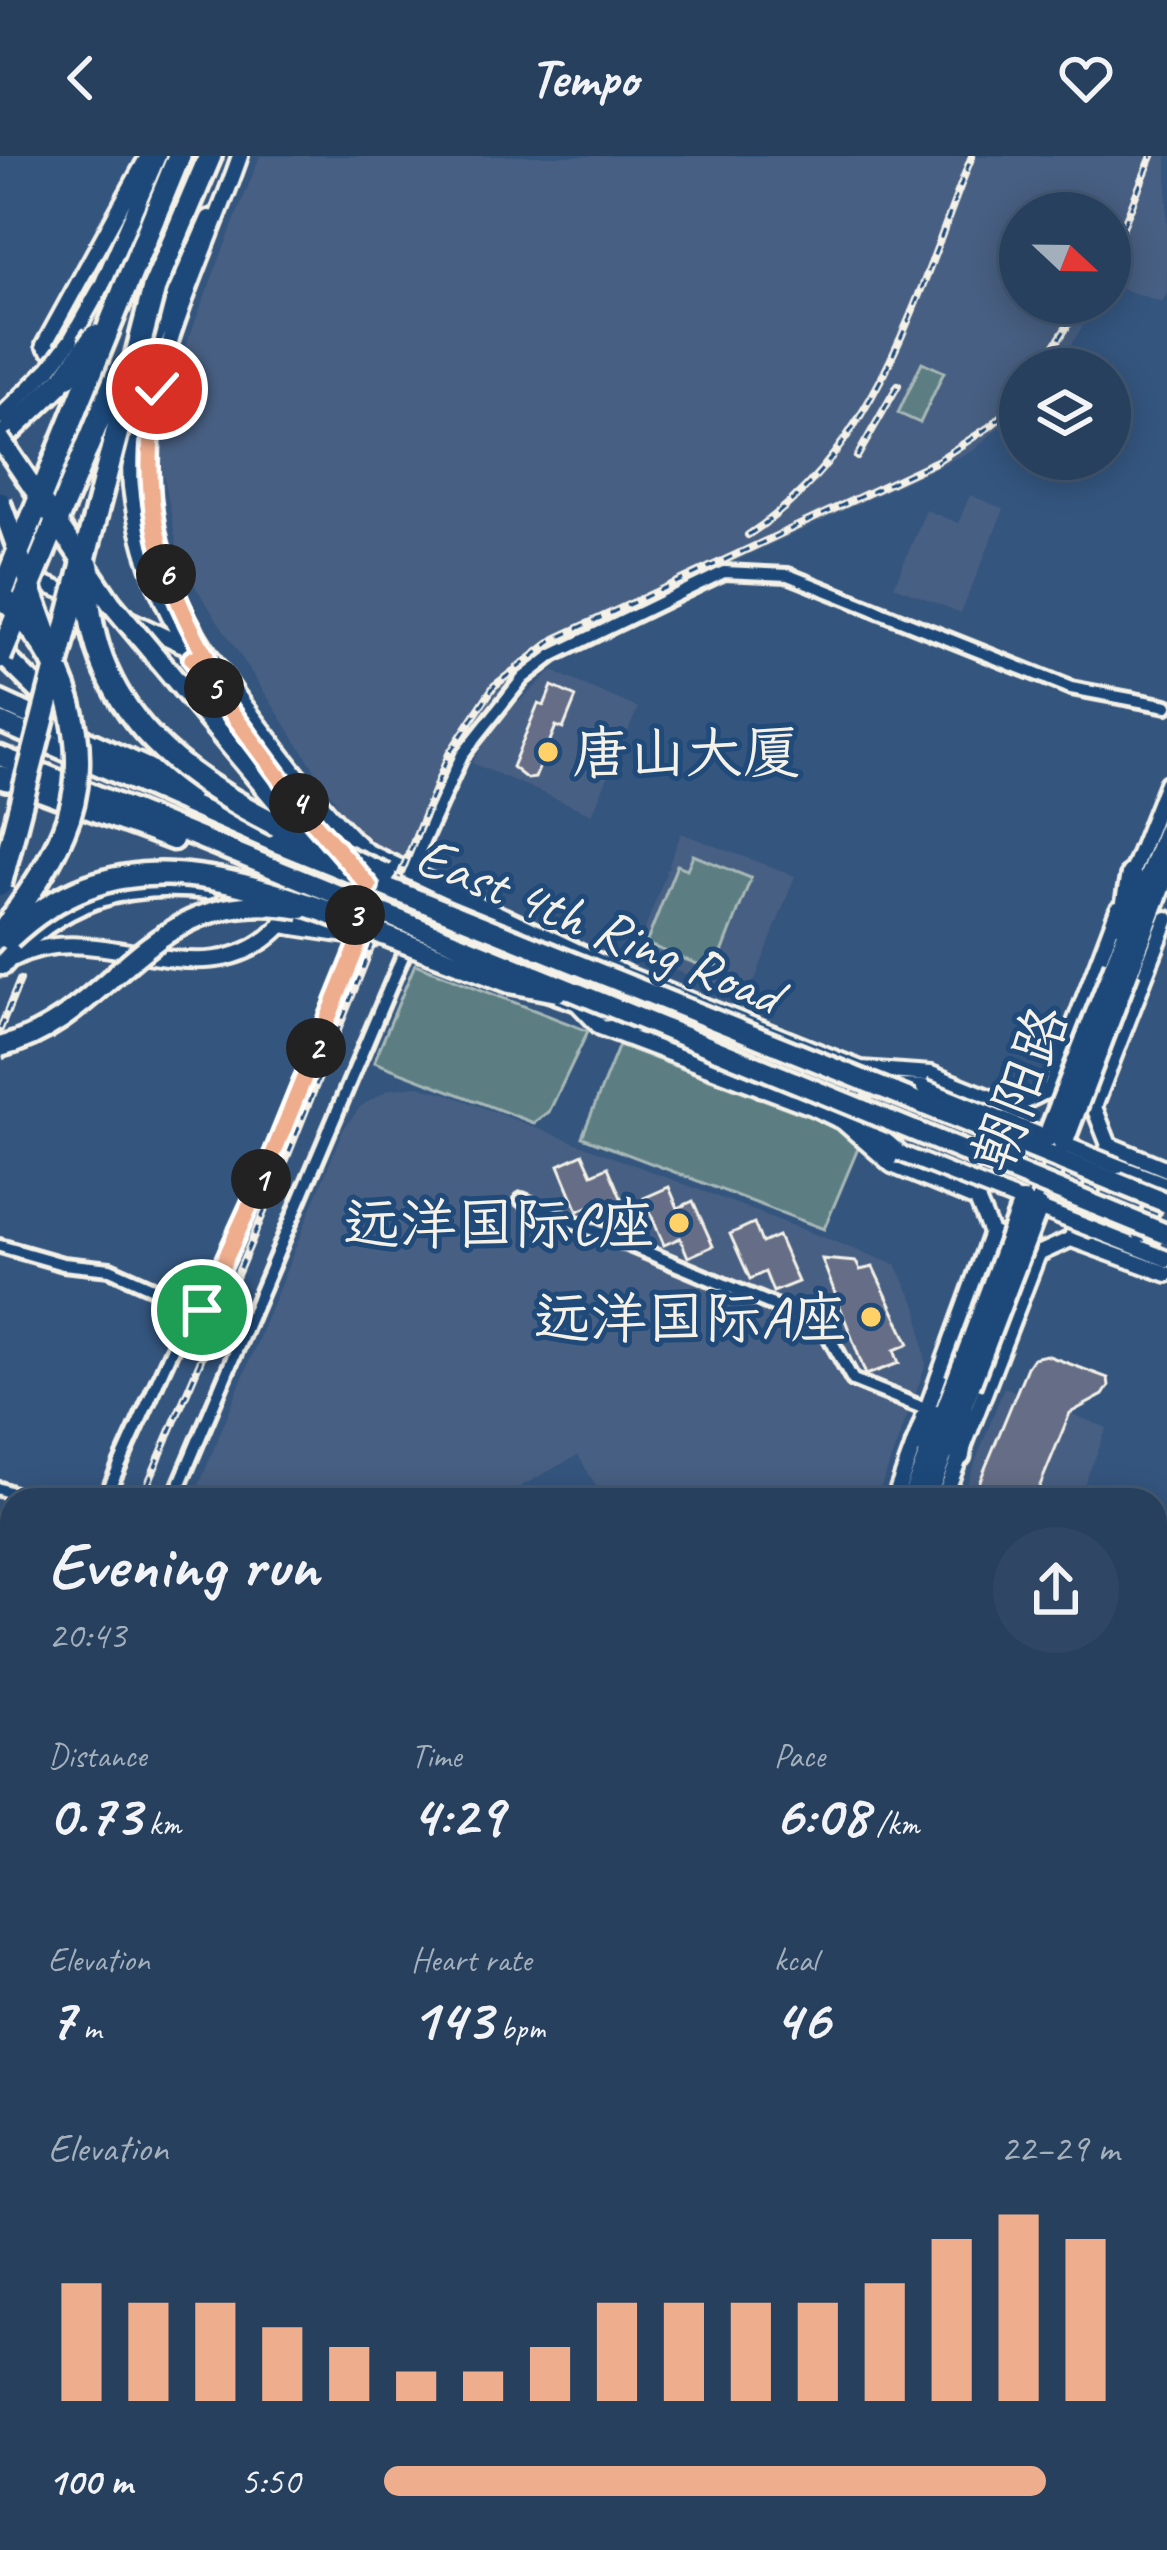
<!DOCTYPE html>
<meta charset="utf-8">
<style>
body{margin:0;font-family:Caveat,"LXGW WenKai TC",sans-serif;background:#2f4764;color:#f1f3f6;height:100vh;display:flex;flex-direction:column;font-size:45px;white-space:nowrap}
*{box-sizing:border-box;margin:0}
p{font-size:39px;color:#a4afbc}
.icon{flex:none;width:66px;height:66px;fill:none;stroke:currentColor;stroke-width:2;stroke-linecap:round;stroke-linejoin:round}
.map{position:relative;flex:1;overflow:hidden}
.drawer{position:absolute;left:0px;top:1332px;width:1167px;height:1062px;display:flex;flex-direction:column;background:#27405e;border-radius:36px 36px 0 0;box-shadow:0 6px 30px #0003,0 0 0 3px #435973}
.drawer>*{flex:none}
.needle{width:78px;rotate:112deg}
.buttons{position:absolute;left:999px;top:36px;display:grid;gap:24px}
.buttons a{display:grid;place-items:center;width:132px;height:132px;border-radius:50%;background:#27405e;box-shadow:0 6px 30px #0003,0 0 0 3px #435973;font-size:60px}
.pin{position:absolute;display:grid;place-items:center;width:102px;height:102px;color:#fff;margin:-51px;border:6px solid #fff;border-radius:50%;box-shadow:0 3px 12px #0007}
.km{position:absolute;width:60px;height:60px;margin:-30px;border-radius:50%;background:#222;color:#fff;font-size:33px;line-height:60px;text-align:center}
.round{display:grid;place-items:center;flex:none;width:126px;height:126px;border-radius:63px;background:#2f4764}
.summary{display:flex;align-items:center;justify-content:space-between;height:204px;padding:0 48px}
h1{font-size:66px;font-weight:700;line-height:90px}
.stats{display:grid;grid-template-columns:repeat(3,1fr);gap:18px;height:204px;padding:12px 48px}
.stats div{display:grid;align-content:center}
.stats b{font-size:60px;font-weight:700}
.stats small{font-size:33px;font-weight:400}
.stats p{font-size:33px}
.chart{height:336px;padding:24px 48px}
.chart p{display:flex;justify-content:space-between}
.chart svg{width:100%;height:216px;margin-top:12px;stroke:#eead8d;stroke-width:6}
ul{padding:0 48px;list-style:none;font-size:39px}
li{display:grid;grid-template-columns:192px 144px 1fr;align-items:center;height:90px}
li i{height:30px;border-radius:15px;background:#eead8d}
header{display:flex;justify-content:space-between;align-items:center;height:156px;padding:0 48px;background:#27405e;font-size:54px;font-weight:700}
.map>svg:first-child{display:block}
.built{fill:#475f82}
.green{fill:#5b7e83;stroke:#a8b8b6;stroke-width:3}
.building{fill:#656e86;stroke:#f4f1e8;stroke-width:3}
.lines{fill:none;stroke-linecap:round;stroke-linejoin:round}
.minor-casing{stroke:#f4f1e8;stroke-width:20}
.tertiary-casing{stroke:#f4f1e8;stroke-width:22}
.secondary-casing{stroke:#f4f1e8;stroke-width:24}
.trunk-casing{stroke:#f4f1e8;stroke-width:27}
.motorway-casing{stroke:#f4f1e8;stroke-width:30}
.minor{stroke:#1f4a7a;stroke-width:10}
.tertiary{stroke:#1f4a7a;stroke-width:14}
.secondary{stroke:#1f4a7a;stroke-width:15}
.trunk{stroke:#1f4a7a;stroke-width:18}
.motorway{stroke:#1f4a7a;stroke-width:21}
.rail-casing{stroke:#f4f1e8;stroke-width:8}
.rail{stroke:#1f4a7a;stroke-width:3;stroke-dasharray:9;stroke-linecap:butt}
.tertiary-bridge-casing{stroke:#f4f1e8;stroke-width:22;stroke-linecap:butt}
.trunk-bridge-casing{stroke:#f4f1e8;stroke-width:27;stroke-linecap:butt}
.motorway-bridge-casing{stroke:#f4f1e8;stroke-width:30;stroke-linecap:butt}
.tertiary-bridge{stroke:#1f4a7a;stroke-width:14}
.trunk-bridge{stroke:#1f4a7a;stroke-width:18}
.motorway-bridge{stroke:#1f4a7a;stroke-width:21}
.route-casing{stroke:#fff;stroke-width:24}
.route{stroke:#eead8d;stroke-width:15}
.poi-dot{fill:#ffd166;stroke:#1f4a7a;stroke-width:4.5}
.labels{text-anchor:middle;stroke-width:10;stroke-linejoin:round;paint-order:stroke}
.poi-label{font-size:57px;fill:#f4f1e8;stroke:#1f4a7a;text-anchor:end}
.street-label{font-size:57px;fill:#f4f1e8;stroke:#1f4a7a}
</style>
<header><svg class="icon" aria-label="back" viewBox="0 0 24 24"><path d="M15 5l-7 7 7 7"/></svg>Tempo<svg class="icon" aria-label="heart" viewBox="0 0 24 24"><path d="M12 20l-8-8c-3-5 5-10 8-4 3-6 11-1 8 4z"/></svg></header>
<div class="map">
<svg width="1167" height="2394" viewBox="0 0 1167 2394">
<rect width="100%" height="100%" fill="#34557e"/>
<filter id="ink" filterUnits="userSpaceOnUse"><feTurbulence type="fractalNoise" baseFrequency=".00833" numOctaves="2"/><feDisplacementMap in="SourceGraphic" scale="24" xChannelSelector="R" yChannelSelector="G"/><feConvolveMatrix kernelMatrix="1 2 1 2 8 2 1 2 1" color-interpolation-filters="sRGB"/></filter>
<g filter="url(#ink)">
<path class="built" d="M260,0H1167V138L1162,146L1110,129V57H1020V147H1097L1056,213H1020V252L974,294L544,494L520,515L479,566L411,706L392,700L349,666L180,407L158,287L182,199Z
M970,339L1004,353L961,457L894,430L926,354L958,367Z
M552,515L638,552L592,658L472,607L498,565Z
M681,677L795,720L748,842L635,799Z
M418,930L448,938L896,1109L918,1153L926,1209L876,1344H604L578,1299L496,1344H193L344,972L361,950L390,933Z
M1004,1231L1107,1272L1078,1344H961Z
M1155,1513L1167,1517L1165,1678L1155,1674Z"/>
<path class="green" d="M922,206L944,216L920,267L898,257Z
M693,699L751,722L715,815L646,788L677,709L687,713Z
M415,808L588,875L549,956L534,967L374,906Z
M619,889L840,972L859,990L824,1073L582,981Z"/>
<path class="building" d="M552,530L576,541L563,573L556,570L535,622L527,623L512,611L538,548L544,550Z
M583,998L592,1018L608,1011L627,1056L602,1067L594,1048L578,1055L559,1009Z
M669,1031L678,1052L693,1045L713,1090L688,1101L680,1082L664,1089L644,1042Z
M754,1067L762,1087L778,1080L798,1126L773,1136L765,1116L750,1123L730,1078Z
M822,1103L856,1106L860,1114L873,1111L909,1188L894,1194L899,1207L866,1219Z
M1046,1199L1108,1222L1109,1230L1103,1239L1070,1257L1034,1344H972L1027,1211L1033,1202Z
M385,2382H429L459,2393L380,2394Z"/>
<g class="lines">
<g class="minor-casing">
<path id="minor" d="M410,715L462,599L523,522L553,499L724,416L788,419L1071,532L1167,550
M522,1044L823,1170L853,1224L928,1254
M0,1090L63,1108L110,1113L202,1154L271,1001L362,779
M0,1333L31,1344
M104,1344L192,1149
M173,1344L405,795
M1155,1503L1167,1506
M0,1512L12,1482
M0,1597L12,1568
M1155,1681L1167,1686
M0,1753L12,1724
M1155,1865L1167,1851
M1155,1880L1167,1885
M1155,2015L1167,2020
M0,2086L12,2091
M903,2382L911,2386L907,2394"/>
</g>
<g class="tertiary-casing">
<path id="tertiary" d="M240,0C208,93 158,189 147,287C135,403 205,498 271,584C301,624 329,661 366,695L627,819L861,913L931,918L1013,951
M71,184L102,129L158,0
M63,207L44,189L148,0
M143,211L209,62
M82,218L130,235L157,233
M134,247C133,275 128,304 131,331C146,467 232,557 311,662L313,676
M0,261L50,212
M0,410L78,441
M126,462L181,488
M1128,726L1167,627
M288,770L372,783
M14,802C101,756 209,856 287,763
M578,848L600,871L812,951L843,966L892,1009L977,1044
M1050,933L1094,951L1109,989L1071,1083L1038,1098L991,1077L977,1044L1013,951Z
M1050,933L1118,753
M1094,951L1167,763
M1109,989L1167,1013
M1117,1010L1167,1029
M1094,1074L1167,1103
M1141,1079L1162,1028
M1071,1083L1167,1118
M894,1344L991,1077
M943,1344L1038,1098
M511,2394L516,2382
M560,2394L564,2382"/>
</g>
<g class="secondary-casing">
<path id="secondary" d="M283,769L340,765
M560,811L857,931L924,932
M548,836L605,856
M607,873L640,868
M743,910L762,932L790,929
M845,951L899,997"/>
</g>
<g class="trunk-casing">
<path id="trunk" d="M0,496L57,552
M0,545L149,613L189,638
M0,566L277,687
M0,600L275,713
M13,625L173,684
M1122,768L1131,718
M1115,808L1167,674
M2,809C58,744 123,723 208,733
M1129,814L1167,713
M1038,1052L1062,989
M916,1289L935,1259
M960,1300L966,1259
M911,1344L957,1224
M925,1344L970,1230
M532,2394L536,2382"/>
</g>
<g class="motorway-casing">
<path id="motorway" d="M154,132L210,0
M124,134L179,0
M0,284L66,221
M0,621L7,623"/>
</g>
<use href="#minor" class="minor"/>
<use href="#tertiary" class="tertiary"/>
<use href="#secondary" class="secondary"/>
<use href="#trunk" class="trunk"/>
<use href="#motorway" class="motorway"/>
<g class="rail-casing">
<path id="rail" d="M1110,102L1152,0
M1040,213L1082,147
M857,301L898,229
M748,379C878,294 917,137 972,0
M0,873L20,824
M141,1344L281,1016L449,598L494,530L555,483L937,305L989,271L1020,245
M0,1672L12,1644"/>
</g>
<use href="#rail" class="rail"/>
<g class="tertiary-bridge-casing">
<path id="tertiary-bridge" d="M50,212L71,184
M924,932L1047,982
M1063,988L1117,1010
M899,997L1023,1046
M1038,1052L1094,1074"/>
</g>
<g class="trunk-bridge-casing">
<path id="trunk-bridge" d="M0,283L111,447L280,649L340,698L386,718
M0,345L57,504
M277,687L1167,1047
M275,713L1166,1078
M328,758L510,827L557,836
M0,891C116,862 146,725 301,753
M1047,982L1115,808
M1063,988L1129,814
M957,1224L1023,1046
M970,1230L1038,1052"/>
</g>
<g class="motorway-bridge-casing">
<path id="motorway-bridge" d="M66,221L95,180
M88,410C81,571 211,642 340,698
M0,440C67,494 98,596 63,676C47,714 23,746 0,780
M0,441L124,134
M0,501L117,219
M0,729L154,132
M9,782C113,683 220,718 340,760"/>
</g>
<use href="#tertiary-bridge" class="tertiary-bridge"/>
<use href="#trunk-bridge" class="trunk-bridge"/>
<use href="#motorway-bridge" class="motorway-bridge"/>
</g>
</g>
<g class="lines" filter="url(#ink)">
<g class="route-casing">
<path id="route" d="M157,233C139,334 155,411 206,500L192,503L310,662L369,730L354,750L362,779L272,1001L202,1154"/>
</g>
<use href="#route" class="route"/>
</g>
<g class="poi-dot">
<circle cx="548" cy="596" r="12"/>
<circle cx="679" cy="1067" r="12"/>
<circle cx="871" cy="1161" r="12"/>
</g>
<g class="labels">
<g class="poi-label">
<text x="572" y="616" text-anchor="start">唐山大厦</text>
<text x="655" y="1087">远洋国际C座</text>
<text x="847" y="1181">远洋国际A座</text>
</g>
<g class="street-label">
<text transform="translate(599 768) rotate(22)" y="20">East 4th Ring Road</text>
<text transform="translate(1019 932) rotate(-69)" y="20">朝阳路</text>
</g>
</g>
</svg>
<div class="buttons">
<a><svg class="needle" viewBox="-14 -14 28 28"><path d="M0-13l5 13h-10z" fill="#e53935"/><path d="M0 13l5-13h-10z" fill="#a4afbc"/></svg></a>
<a><svg class="icon" aria-label="layers" viewBox="0 0 24 24"><path d="M12 4l9 5-9 5-9-5zM3 14l9 5 9-5"/></svg></a>
</div>
<div class="pin" style="left:202px;top:1154px;background:#1e9e55"><svg class="icon" aria-label="arrive" viewBox="0 0 24 24"><path d="M6 21V4h12l-3 4 3 4H6"/></svg></div>
<div class="pin" style="left:157px;top:233px;background:#d93025"><svg class="icon" aria-label="check" viewBox="0 0 24 24"><path d="M5 12l5 5 9-10"/></svg></div>
<b class="km" style="left:261px;top:1023px">1</b>
<b class="km" style="left:316px;top:892px">2</b>
<b class="km" style="left:355px;top:759px">3</b>
<b class="km" style="left:299px;top:647px">4</b>
<b class="km" style="left:214px;top:532px">5</b>
<b class="km" style="left:166px;top:418px">6</b>
<section class="drawer">
<div class="summary"><div><h1>Evening run</h1><p>20:43</p></div><a class="round"><svg class="icon" aria-label="share" viewBox="0 0 24 24"><path d="M12 15V3M7 8l5-5 5 5M5 13v7h14v-7"/></svg></a></div>
<div class="stats">
<div><p>Distance</p><b>0.73<small> km</small></b></div>
<div><p>Time</p><b>4:29</b></div>
<div><p>Pace</p><b>6:08<small> /km</small></b></div>
</div>
<div class="stats">
<div><p>Elevation</p><b>7<small> m</small></b></div>
<div><p>Heart rate</p><b>143<small> bpm</small></b></div>
<div><p>kcal</p><b>46</b></div>
</div>
<div class="chart"><p><span>Elevation</span>22–29 m</p>
<svg viewBox="0 0 160 44" preserveAspectRatio="none"><path d="M5 44V20M15 44V24M25 44V24M35 44V29M45 44V33M55 44V38M65 44V38M75 44V33M85 44V24M95 44V24M105 44V24M115 44V24M125 44V20M135 44V11M145 44V6M155 44V11"/></svg>
</div>
<ul>
<li><b>100 m</b>5:50<i style="width:90%"></i></li>
</ul>
</section>
</div>
